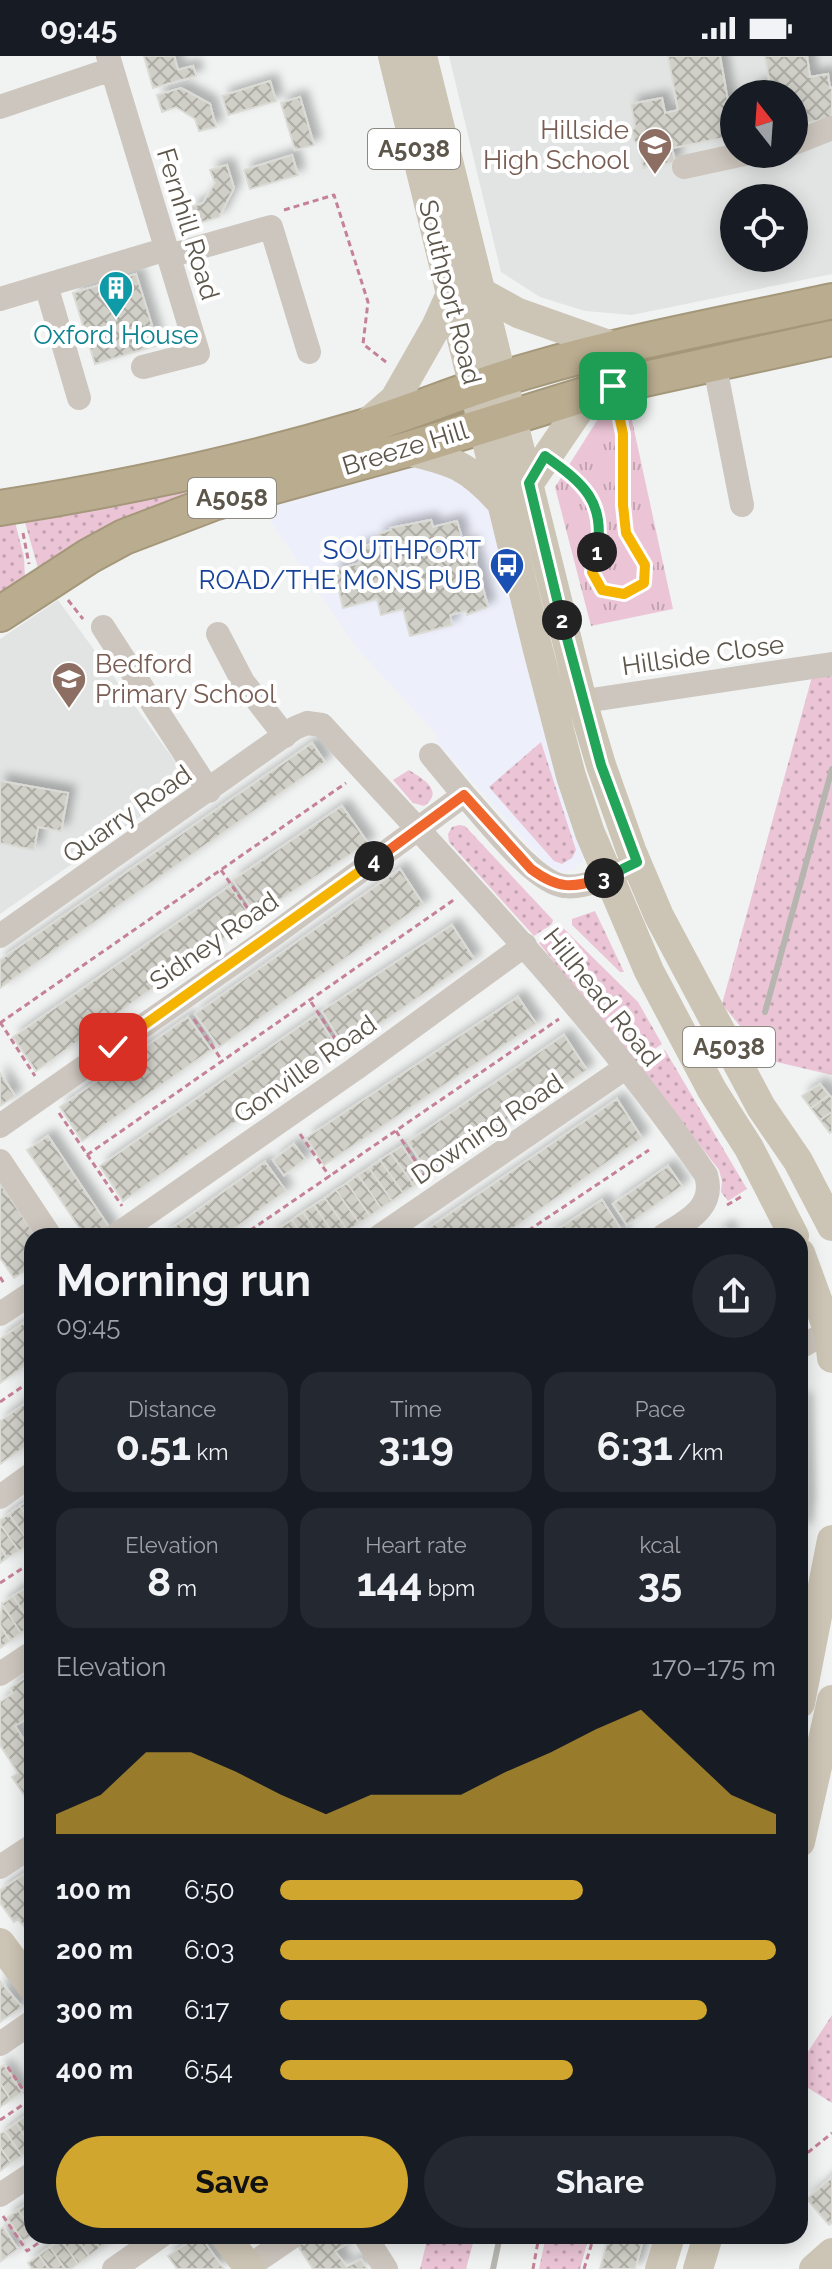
<!DOCTYPE html>
<meta charset="utf-8">
<style>
body{margin:0;font-family:Raleway,sans-serif;background:#242831;color:#f1f3f6;height:100vh;display:flex;flex-direction:column;font-size:30px;white-space:nowrap}
*{box-sizing:border-box;margin:0}
p{font-size:26px;color:#9ea1a6}
.icon{flex:none;width:44px;height:44px;fill:none;stroke:currentColor;stroke-width:2;stroke-linecap:round;stroke-linejoin:round}
.map{position:relative;flex:1;overflow:hidden}
.panel{position:absolute;left:24px;top:1172px;width:784px;height:1016px;display:flex;flex-direction:column;background:#171b24;border-radius:24px;box-shadow:0 4px 20px #0003}
.panel>*{flex:none}
.needle{width:52px;rotate:343deg}
.buttons{position:absolute;left:720px;top:24px;display:grid;gap:16px}
.buttons a{display:grid;place-items:center;width:88px;height:88px;border-radius:50%;background:#171b24;box-shadow:0 4px 20px #0003;font-size:40px}
.pin{position:absolute;display:grid;place-items:center;width:68px;height:68px;color:#fff;margin:-34px;border-radius:16px;box-shadow:0 4px 12px #0006}
.km{position:absolute;width:40px;height:40px;margin:-20px;border-radius:50%;background:#222;color:#fff;font-size:22px;line-height:40px;text-align:center}
.round{display:grid;place-items:center;flex:none;width:84px;height:84px;border-radius:42px;background:#242831}
.head{display:flex;align-items:center;justify-content:space-between;height:136px;padding:0 32px}
h1{font-size:44px;font-weight:700;line-height:60px}
.figures{display:grid;grid-template-columns:repeat(3,1fr);gap:12px;height:136px;padding:8px 32px}
.figures div{display:grid;align-content:center;border-radius:20px;background:#242831;text-align:center}
.figures b{font-size:40px;font-weight:700}
.figures small{font-size:22px;font-weight:400}
.figures p{font-size:22px}
.chart{height:224px;padding:16px 32px}
.chart p{display:flex;justify-content:space-between}
.chart svg{width:100%;height:144px;margin-top:8px;fill:#d0a62f;opacity:.7}
.button{display:flex;gap:16px;margin-top:auto;padding:16px 32px}
.button a{flex:1;height:92px;border-radius:48px;background:#d0a62f;color:#111;font-size:32px;font-weight:700;line-height:92px;text-align:center}
.button a+a{background:#242831;color:#f1f3f6}
ul{padding:0 32px;list-style:none;font-size:26px}
li{display:grid;grid-template-columns:128px 96px 1fr;align-items:center;height:60px}
li i{height:20px;border-radius:10px;background:#d0a62f}
.status{display:flex;justify-content:space-between;align-items:center;height:56px;padding:0 40px;background:#171b24;direction:ltr}
.status svg{height:22px;fill:currentColor}
.map>svg:first-child{display:block}
.commercial{fill:#edeffb}
.education{fill:#e2e4e4;fill-rule:evenodd}
.grass{fill:url(#grass-dots)}
.park{fill:url(#park-tufts)}
.building{fill:url(#building-cross-hatch);stroke:#dbdbd6;stroke-width:2;filter:url(#shadow)}
.lines{fill:none;stroke-linecap:round;stroke-linejoin:round}
.highway-casing{stroke:#a5987a;stroke-width:38}
.path{stroke:#c58197;stroke-width:3;stroke-dasharray:6 4;stroke-linecap:butt}
.minor{stroke:#ccc6be;stroke-width:24}
.major{stroke:#ccc4b4;stroke-width:30}
.highway{stroke:#b9ac8f;stroke-width:34}
.rail{stroke:#b6b5b0;stroke-width:6}
.split-1-casing{stroke:#fff;stroke-width:16}
.split-2-casing{stroke:#fff;stroke-width:16}
.split-3-casing{stroke:#fff;stroke-width:16}
.split-4-casing{stroke:#fff;stroke-width:16}
.split-5-casing{stroke:#fff;stroke-width:16}
.split-1{stroke:#f5b400;stroke-width:10}
.split-2{stroke:#22a559;stroke-width:10}
.split-3{stroke:#22a559;stroke-width:10}
.split-4{stroke:#f0652b;stroke-width:10}
.split-5{stroke:#f5b400;stroke-width:10}
.labels{text-anchor:middle;stroke-width:8;stroke-linejoin:round;paint-order:stroke}
.shield{fill:#fff;stroke:#8d8981;stroke-width:2}
.shield-label{font-size:24px;font-weight:bold;fill:#5c564b}
.education-label{font-size:26px;fill:#785e54;stroke:#fff;text-anchor:end}
.street-label{font-size:26px;fill:#5c564b;stroke:#fff}
.culture-label{font-size:26px;fill:#0d838f;stroke:#fff}
.transit-label{font-size:26px;fill:#164399;stroke:#fff;text-anchor:end}
</style>
<div class="status"><b>09:45</b><svg viewBox="0 0 49 12"><path d="M0 12V9h3v3zM5 12V6h3v6zM10 12V3h3v9zM15 12V0h3v12zM26 1h20v11H26zM47 4h2v5h-2z"/></svg></div>
<div class="map">
<svg width="832" height="2213" viewBox="0 0 832 2213">
<defs>
<pattern id="grass-dots" width="8" height="8" patternUnits="userSpaceOnUse" patternTransform="scale(2)"><rect width="8" height="8" fill="#ebc5d6"/><path d="M2 2h.1M6 6h.1" fill="none" stroke="#c2a3b0" stroke-width="1.8" stroke-linecap="round"/></pattern>
<pattern id="park-tufts" width="24" height="20" patternUnits="userSpaceOnUse" patternTransform="scale(2)"><rect width="24" height="20" fill="#ebc5d6"/><path d="M3 7l-1-3M5 7V3M7 7l1-3M15 17l-1-3M17 17v-4M19 17l1-3" fill="none" stroke="#c2a3b0"/></pattern>
<pattern id="building-cross-hatch" width="8" height="8" patternUnits="userSpaceOnUse" patternTransform="scale(2)"><rect width="8" height="8" fill="#d0cfc8"/><path d="M0 0l8 8M0 8l8-8" fill="none" stroke="#acaba4"/></pattern>
<filter id="shadow"><feDropShadow dx="7" dy="-7" stdDeviation="4" flood-color="#0004"/></filter>
</defs>
<rect width="100%" height="100%" fill="#f1f3f3"/>
<path class="commercial" d="M413,405L485,436L585,794L583,805L573,814L562,816L547,809L435,684L438,680L356,591L258,447Z"/>
<path class="education" d="M449,0H832V218L632,259L585,255L540,241L501,216ZM734,38H794V98H734ZM734,142H794V202H734Z
M58,544L190,726L0,858V583Z"/>
<path class="grass" d="M270,414L110,470L38,512L24,463Z
M15,466L24,501L25,523L0,540V467Z
M813,617L832,619V1019L768,1004L722,948Z
M541,686L576,794L572,802L562,808L554,805L489,731Z
M409,714C423,723 445,735 424,750L413,747L393,724Z
M459,769L465,770L553,864L552,868L534,880L449,786L448,778L452,771Z
M595,855L624,916H620L572,869V863Z
M561,870L638,946L662,988L634,1007L539,887Z
M665,994L747,1133L728,1145L721,1136L722,1125L719,1114L639,1011Z
M832,1959V2047L800,2027V2008Z
M428,2180H475L466,2213H420Z
M546,2180H589L580,2213H539Z"/>
<path class="park" d="M628,346L673,553L591,570L555,431L605,352Z"/>
<path class="building" d="M144,0H174L178,14L193,10L196,20L153,32Z
M668,0H720L729,51L734,50V80L672,92L675,106L643,112L639,89L634,85L632,75L635,70L631,48L662,42L665,57L678,54Z
M765,0H807L810,21L828,18L830,32L832,31V62L794,69V38H754L753,32L770,29Z
M270,25L276,45L228,59L222,40Z
M181,32L210,48L216,71L199,75L195,63L176,51L162,56L157,39Z
M300,41L314,89L295,94L281,47Z
M292,99L298,119L250,133L244,114Z
M227,109L234,132L219,161L196,168L191,151L203,147L215,127L210,114Z
M136,218L158,289L95,308L73,237Z
M431,464L433,471L457,465L462,482L458,483L460,490L471,487L488,551L467,559L466,555L450,559L452,569L410,580L403,553L381,559L377,543L343,552L334,514L360,507L356,492L380,486L378,478L391,474L390,472Z
M312,687L325,706L0,932V904Z
M0,725L68,737L61,775L38,771L34,794L0,787Z
M342,750L368,787L256,859L233,824Z
M400,813L423,848L219,991L195,958Z
M230,830L252,862L36,1015L13,981Z
M452,869L474,903L345,992L322,955Z
M518,941L536,968L324,1109L306,1082Z
M316,959L339,994L123,1145L100,1110Z
M188,961L211,994L82,1085L60,1051Z
M564,979L587,1014L430,1120L408,1086Z
M0,1017L15,1040L0,1050Z
M820,1028L829,1039L811,1052L802,1040Z
M829,1039L832,1042V1056L820,1064L811,1052Z
M617,1043L642,1082L502,1180H417Z
M832,1056V1075L830,1077L820,1064Z
M48,1080L111,1174L102,1180H85L27,1094Z
M294,1088L305,1103L284,1119L273,1104Z
M402,1090L425,1123L414,1130L391,1097Z
M391,1097L414,1130L403,1137L380,1104Z
M380,1104L403,1137L392,1145L369,1112Z
M265,1106L286,1135L224,1180H161Z
M668,1110L682,1130L627,1169L613,1148Z
M369,1112L392,1145L381,1152L358,1119Z
M358,1119L381,1152L370,1160L347,1127Z
M0,1127L36,1180H32V1210L14,1222L0,1202Z
M347,1127L370,1160L359,1167L336,1134Z
M336,1134L359,1167L348,1175L325,1142Z
M325,1142L348,1175L340,1180H335L314,1149Z
M602,1144L624,1178L621,1180H548Z
M314,1149L335,1180H319L303,1156Z
M303,1156L319,1180H303L292,1164Z
M292,1164L303,1180H287L281,1171Z
M281,1171L287,1180H271L270,1179Z
M726,1172L732,1180H715Z
M25,1266L32,1276V1305L0,1327V1283Z
M32,1343V1386L0,1408V1365Z
M800,1343L804,1345L807,1447L804,1474L800,1473Z
M31,1443L32,1444V1467L20,1450Z
M20,1450L32,1467V1486L30,1488L9,1458Z
M9,1458L30,1488L19,1495L0,1468V1464Z
M0,1468L19,1495L7,1502L0,1491Z
M0,1491L7,1502L0,1507Z
M32,1528V1545L24,1533Z
M24,1533L32,1545V1569L13,1540Z
M13,1540L32,1569L21,1577L2,1548Z
M2,1548L21,1577L10,1585L0,1569Z
M0,1569L10,1585L0,1592Z
M28,1620L32,1625V1665L29,1661L15,1670L32,1696V1734L24,1739L12,1721L18,1717L0,1689V1646L13,1637L10,1632Z
M29,1815L32,1819V1880L18,1863L14,1866L0,1847V1834Z
M0,1925L22,1951L0,1966Z
M4,2009L22,2036L11,2044L0,2027V2012Z
M0,2027L11,2044L0,2051Z
M27,2059L32,2067V2091L16,2067Z
M16,2067L32,2091L22,2100L5,2075Z
M5,2075L22,2100L11,2107L0,2091V2078Z
M0,2091L11,2107L0,2115Z
M832,2121V2167L829,2169L807,2143Z
M30,2146L32,2149V2174L18,2154Z
M18,2154L32,2174V2179L23,2185L7,2162Z
M3,2171L18,2193L1,2205L0,2174Z
M67,2180H75L89,2200L78,2208L61,2184Z
M75,2180H91L100,2192L89,2200Z
M91,2180H108L111,2185L100,2192Z
M198,2180H200L224,2213H177L168,2200Z
M300,2180H353L355,2183L335,2195L347,2211L361,2203L367,2213H313L294,2184Z
M609,2180H644L635,2213H600Z
M61,2184L78,2208L71,2213H65L50,2191Z
M50,2191L65,2213H49L39,2199Z
M39,2199L49,2213H32L28,2207Z"/>
<g class="lines">
<g class="highway-casing">
<path id="highway" d="M0,452C121,433 243,407 360,372C418,354 473,330 531,314C630,285 731,267 832,245
M0,558L89,500L124,481L213,447L405,394L613,330L832,282"/>
</g>
<path class="path" d="M284,154L334,139L368,246L363,288L386,306
M567,417C605,443 602,475 592,516L602,534L624,538L644,527C646,496 632,500 625,476C615,438 627,396 619,358
M23,477L29,508
M68,544L83,563
M221,814L257,866
M311,946L344,996
M194,963L223,1006
M0,966L35,1020
M0,967L346,727
M59,1057L122,1150
M396,1075L427,1123
M300,1078L330,1121
M87,1099L455,843
M727,1149L744,1139
M242,1180L559,963
M520,1180L649,1094
M0,1221L5,1229
M0,1346L32,1324
M0,1527L32,1506
M0,2064L30,2044L7,2010
M800,2103L832,2077
M3,2160L27,2195L48,2180
M533,2213L539,2180
M584,2213L594,2180"/>
<path class="minor" d="M108,0L198,297L143,311
M0,51L112,13
M794,87L832,72
M684,111L744,98
M169,200L271,171L309,296
M46,229L79,342
M0,243L167,193
M714,306L742,449
M103,571L209,735
M218,578L243,626L285,680
M565,648L832,608
M431,699L464,739
M0,880L295,672L307,667L322,669C455,815 594,956 706,1119C716,1152 686,1165 663,1180
M0,1070L269,882L464,739C486,762 533,826 564,830C583,833 606,822 623,813
M0,1105L50,1180
M115,1180L355,1013L525,889
M380,1180L625,1012
M0,1258L32,1237
M800,1291L832,1274
M0,1441L32,1418
M0,1618L32,1597
M0,1811L32,1790
M0,1988L32,1966
M0,2139L32,2118
M365,2180L386,2213
M248,2211L293,2180
M114,2213L161,2180"/>
<path class="major" d="M393,0L538,594L571,720L590,777L649,915L712,1034L749,1092L794,1180
M422,0L582,645L601,709L631,794L659,860L761,1051L798,1105L832,1170
M482,237L518,257L614,291
M364,370L395,343L436,271L451,238
M405,394C452,404 469,410 501,446
M529,427L591,336
M800,1197L829,1276L832,1302
M800,1647L832,1484
M800,1786L832,1644
M0,1887L32,1930
M225,2180L250,2213
M660,2213L670,2180
M698,2213L708,2180
M814,2213L832,2197"/>
<use href="#highway" class="highway"/>
<path class="rail" d="M765,956L832,713
M493,2213L500,2180"/>
</g>
<g class="lines">
<g class="split-1-casing">
<path id="split-1" d="M597,496L592,516L602,534L624,538L644,527L645,509L626,477L623,449V378L613,330"/>
</g>
<g class="split-2-casing">
<path id="split-2" d="M562,564L529,427L545,400C583,427 606,445 597,496"/>
</g>
<g class="split-3-casing">
<path id="split-3" d="M562,564L601,709L637,806L604,822"/>
</g>
<g class="split-4-casing">
<path id="split-4" d="M374,805L464,739L531,813C559,834 572,832 604,822"/>
</g>
<g class="split-5-casing">
<path id="split-5" d="M113,991L374,805"/>
</g>
<use href="#split-1" class="split-1"/>
<use href="#split-2" class="split-2"/>
<use href="#split-3" class="split-3"/>
<use href="#split-4" class="split-4"/>
<use href="#split-5" class="split-5"/>
</g>
<defs>
<g id="school-pin" transform="scale(1.8)"><path d="M0 17L-7.5 6A9.5 9.5 0 1 1 7.5 6Z" fill="#8d6e63" stroke="#fff"/><path d="M0-5L7-2L0 1L-7-2ZM-4 1L0 2.5L4 1V4Q0 6-4 4Z" fill="#fff"/></g>
<g id="building-pin" transform="scale(1.8)"><path d="M0 17L-7.5 6A9.5 9.5 0 1 1 7.5 6Z" fill="#0f9aa8" stroke="#fff"/><path d="M-4-6H4V6H1V3H-1V6H-4ZM-2.5-4.3h1.7v1.8h-1.7ZM.8-4.3h1.7v1.8H.8ZM-2.5-1h1.7V.8h-1.7ZM.8-1h1.7V.8H.8Z" fill="#fff"/></g>
<g id="bus-pin" transform="scale(1.8)"><path d="M0 17L-7.5 6A9.5 9.5 0 1 1 7.5 6Z" fill="#1a4fb4" stroke="#fff"/><path d="M-5-6H5V4H4V6H2V4H-2V6H-4V4H-5ZM-3.5-4V0h7V-4ZM-3.5 1.2v1.5H-2V1.2ZM2 1.2v1.5H3.5V1.2Z" fill="#fff"/></g>
</defs>
<g fill-rule="evenodd">
<use href="#school-pin" x="655" y="89"/>
<use href="#building-pin" x="116" y="232"/>
<use href="#bus-pin" x="507" y="509"/>
<use href="#school-pin" x="69" y="623"/>
</g>
<g class="labels">
<g class="shield">
<rect x="368" y="73" width="92" height="40" rx="6"/>
<rect x="188" y="422" width="88" height="40" rx="6"/>
<rect x="683" y="971" width="92" height="40" rx="6"/>
</g>
<g class="shield-label">
<text x="414" y="101">A5038</text>
<text x="232" y="450">A5058</text>
<text x="729" y="999">A5038</text>
</g>
<g class="education-label">
<text x="629" y="83">Hillside<tspan x="629" dy="30">High School</tspan></text>
<text x="95" y="617" text-anchor="start">Bedford<tspan x="95" dy="30">Primary School</tspan></text>
</g>
<g class="street-label">
<text transform="translate(188 168) rotate(73)" y="9">Fernhill Road</text>
<text transform="translate(450 236) rotate(76)" y="9">Southport Road</text>
<text transform="translate(405 392) rotate(-17)" y="9">Breeze Hill</text>
<text transform="translate(703 599) rotate(-8)" y="9">Hillside Close</text>
<text transform="translate(127 758) rotate(-35)" y="9">Quarry Road</text>
<text transform="translate(214 885) rotate(-35)" y="9">Sidney Road</text>
<text transform="translate(602 941) rotate(51)" y="9">Hillhead Road</text>
<text transform="translate(305 1013) rotate(-35)" y="9">Gonville Road</text>
<text transform="translate(487 1073) rotate(-34)" y="9">Downing Road</text>
</g>
<g class="culture-label">
<text x="116" y="288">Oxford House</text>
</g>
<g class="transit-label">
<text x="481" y="503">SOUTHPORT<tspan x="481" dy="30">ROAD/THE MONS PUB</tspan></text>
</g>
</g>
</svg>
<div class="buttons">
<a><svg class="needle" viewBox="-14 -14 28 28"><path d="M0-13l5 13h-10z" fill="#e53935"/><path d="M0 13l5-13h-10z" fill="#9ea1a6"/></svg></a>
<a><svg class="icon" aria-label="locate" viewBox="0 0 24 24"><circle cx="12" cy="12" r="6"/><path d="M12 2v4M12 18v4M2 12h4M18 12h4"/></svg></a>
</div>
<div class="pin" style="left:613px;top:330px;background:#1e9e55"><svg class="icon" aria-label="arrive" viewBox="0 0 24 24"><path d="M6 21V4h12l-3 4 3 4H6"/></svg></div>
<div class="pin" style="left:113px;top:991px;background:#d93025"><svg class="icon" aria-label="check" viewBox="0 0 24 24"><path d="M5 12l5 5 9-10"/></svg></div>
<b class="km" style="left:597px;top:496px">1</b>
<b class="km" style="left:562px;top:564px">2</b>
<b class="km" style="left:604px;top:822px">3</b>
<b class="km" style="left:374px;top:805px">4</b>
<section class="panel">
<div class="head"><div><h1>Morning run</h1><p>09:45</p></div><a class="round"><svg class="icon" aria-label="share" viewBox="0 0 24 24"><path d="M12 15V3M7 8l5-5 5 5M5 13v7h14v-7"/></svg></a></div>
<div class="figures">
<div><p>Distance</p><b>0.51<small> km</small></b></div>
<div><p>Time</p><b>3:19</b></div>
<div><p>Pace</p><b>6:31<small> /km</small></b></div>
</div>
<div class="figures">
<div><p>Elevation</p><b>8<small> m</small></b></div>
<div><p>Heart rate</p><b>144<small> bpm</small></b></div>
<div><p>kcal</p><b>35</b></div>
</div>
<div class="chart"><p><span>Elevation</span>170–175 m</p>
<svg viewBox="0 0 160 44" preserveAspectRatio="none"><path d="M0 44V38L10 32L20 19L30 19L40 25L50 32L60 38L70 32L80 32L90 32L100 25L110 19L120 12L130 6L140 19L150 32L160 38V44z"/></svg>
</div>
<ul>
<li><b>100 m</b>6:50<i style="width:61%"></i></li>
<li><b>200 m</b>6:03<i style="width:100%"></i></li>
<li><b>300 m</b>6:17<i style="width:86%"></i></li>
<li><b>400 m</b>6:54<i style="width:59%"></i></li>
</ul>
<div class="button"><a>Save</a><a>Share</a></div>
</section>
</div>
